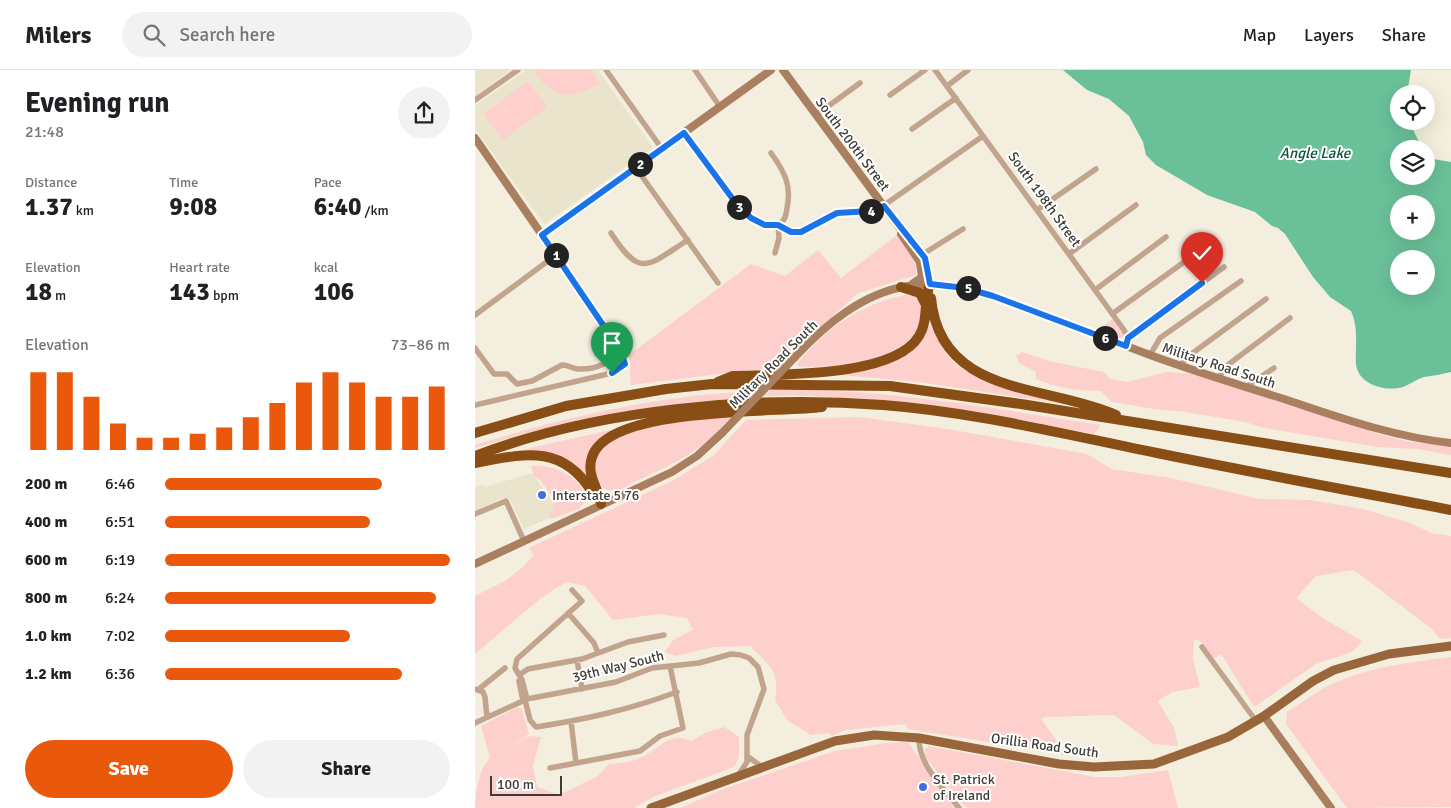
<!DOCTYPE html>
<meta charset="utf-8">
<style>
body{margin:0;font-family:Signika,sans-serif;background:#f2f2f2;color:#202124;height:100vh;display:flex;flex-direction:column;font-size:19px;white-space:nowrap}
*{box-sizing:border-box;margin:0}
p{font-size:16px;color:#757577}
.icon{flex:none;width:28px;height:28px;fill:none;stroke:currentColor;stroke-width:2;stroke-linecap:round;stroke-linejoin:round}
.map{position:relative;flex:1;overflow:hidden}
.details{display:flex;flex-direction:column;background:#fff;width:475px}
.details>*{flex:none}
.buttons{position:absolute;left:915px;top:15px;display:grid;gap:10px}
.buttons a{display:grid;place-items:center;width:45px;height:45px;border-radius:50%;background:#fff;box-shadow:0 5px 20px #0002;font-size:25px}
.scale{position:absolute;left:15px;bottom:12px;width:72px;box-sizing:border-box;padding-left:5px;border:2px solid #3e3c35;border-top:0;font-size:14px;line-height:18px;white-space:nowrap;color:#3e3c35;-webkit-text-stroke:4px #fff;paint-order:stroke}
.pin{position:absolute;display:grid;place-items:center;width:42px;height:42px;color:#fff;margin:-51px -21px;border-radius:50% 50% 50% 0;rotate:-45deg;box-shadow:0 0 5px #0007}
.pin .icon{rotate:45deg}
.km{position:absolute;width:25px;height:25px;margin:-12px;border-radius:50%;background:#222;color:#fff;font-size:14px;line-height:25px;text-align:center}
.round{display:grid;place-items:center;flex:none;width:52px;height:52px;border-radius:26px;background:#f2f2f2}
.summary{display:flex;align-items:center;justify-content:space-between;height:85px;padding:0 25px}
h1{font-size:28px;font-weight:700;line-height:38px}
.figures{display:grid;grid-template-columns:repeat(3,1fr);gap:8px;height:85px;padding:5px 25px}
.figures div{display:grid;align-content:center}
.figures b{font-size:25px;font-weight:700}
.figures small{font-size:14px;font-weight:400}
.figures p{font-size:14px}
.chart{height:140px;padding:10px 25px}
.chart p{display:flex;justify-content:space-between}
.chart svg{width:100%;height:90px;margin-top:5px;stroke:#ea580c;stroke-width:6}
.button{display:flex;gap:10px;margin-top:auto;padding:10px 25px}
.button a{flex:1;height:58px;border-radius:30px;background:#ea580c;color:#fff;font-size:20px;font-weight:700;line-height:58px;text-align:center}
.button a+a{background:#f2f2f2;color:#202124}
ul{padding:0 25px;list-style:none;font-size:16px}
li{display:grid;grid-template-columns:80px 60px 1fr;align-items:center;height:38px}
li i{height:12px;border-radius:6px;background:#ea580c}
header{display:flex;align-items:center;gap:30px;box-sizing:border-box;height:70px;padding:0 25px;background:#fff;border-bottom:1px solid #e0e0e0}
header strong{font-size:24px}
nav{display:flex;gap:28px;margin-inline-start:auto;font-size:18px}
.search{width:350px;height:45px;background:#f2f2f2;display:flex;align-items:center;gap:12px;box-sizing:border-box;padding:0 18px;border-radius:28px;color:#757577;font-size:19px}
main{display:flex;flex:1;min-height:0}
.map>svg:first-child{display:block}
.built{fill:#ebe4cc}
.green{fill:#fdd0cd}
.water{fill:#6ac199;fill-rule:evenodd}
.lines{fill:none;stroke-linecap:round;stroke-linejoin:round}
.street{stroke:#c2a48e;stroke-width:5.5}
.secondary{stroke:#aa7f5f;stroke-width:8}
.primary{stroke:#99653b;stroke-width:9}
.highway{stroke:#894d16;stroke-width:10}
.secondary-bridge{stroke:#aa7f5f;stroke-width:8}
.route-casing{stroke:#fff;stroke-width:10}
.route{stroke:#1a73e8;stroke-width:6}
.poi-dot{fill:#466ddf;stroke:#fff;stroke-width:2}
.labels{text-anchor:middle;stroke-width:4;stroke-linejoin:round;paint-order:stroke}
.street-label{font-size:14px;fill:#3e3c35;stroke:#fff}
.poi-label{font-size:14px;fill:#3e3c35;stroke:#fff;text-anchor:start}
.water-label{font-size:15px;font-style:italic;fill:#0c5339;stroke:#fff}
</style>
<header>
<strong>Milers</strong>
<div class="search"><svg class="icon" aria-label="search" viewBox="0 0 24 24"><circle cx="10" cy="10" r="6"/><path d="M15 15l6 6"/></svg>Search here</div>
<nav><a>Map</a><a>Layers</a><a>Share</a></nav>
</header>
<main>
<section class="details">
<div class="summary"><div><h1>Evening run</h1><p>21:48</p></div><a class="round"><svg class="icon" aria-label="share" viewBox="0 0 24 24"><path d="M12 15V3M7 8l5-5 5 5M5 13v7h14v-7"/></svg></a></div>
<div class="figures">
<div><p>Distance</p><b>1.37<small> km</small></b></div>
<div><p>Time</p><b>9:08</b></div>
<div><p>Pace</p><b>6:40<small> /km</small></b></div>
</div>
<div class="figures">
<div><p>Elevation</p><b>18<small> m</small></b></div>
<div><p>Heart rate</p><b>143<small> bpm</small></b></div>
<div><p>kcal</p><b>106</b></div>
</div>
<div class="chart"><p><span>Elevation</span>73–86 m</p>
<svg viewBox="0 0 160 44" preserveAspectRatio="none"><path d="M5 44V6M15 44V6M25 44V18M35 44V31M45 44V38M55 44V38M65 44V36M75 44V33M85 44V28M95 44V21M105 44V11M115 44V6M125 44V11M135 44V18M145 44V18M155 44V13"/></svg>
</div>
<ul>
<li><b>200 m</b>6:46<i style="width:76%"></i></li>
<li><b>400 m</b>6:51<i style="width:72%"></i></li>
<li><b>600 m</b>6:19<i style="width:100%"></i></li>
<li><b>800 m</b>6:24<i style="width:95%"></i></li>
<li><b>1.0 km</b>7:02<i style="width:65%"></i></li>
<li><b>1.2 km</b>6:36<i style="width:83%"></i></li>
</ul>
<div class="button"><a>Save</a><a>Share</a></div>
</section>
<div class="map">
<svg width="976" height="738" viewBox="0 0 976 738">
<rect width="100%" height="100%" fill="#f3eedd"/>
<path class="built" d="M0,0H36L0,26Z
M51,0H123L178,78L69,154L0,59V36Z
M57,403L85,443L49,459L34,428L25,429L0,442V417L9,414L10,417Z"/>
<path class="green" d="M63,0H116L125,13C98,31 79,29 60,3Z
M53,11L72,37L28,70L8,44Z
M422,165L442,193L441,205L383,223L302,297L156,315L154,285L276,194L310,206L343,180L366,208Z
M430,225L441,226C447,233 447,242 445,251C434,294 357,299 321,296C348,260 385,234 430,225Z
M638,249L649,265L647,269L622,260Z
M455,255C463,267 467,280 477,291C501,314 563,325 596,335L444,312L344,303C374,299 419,301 441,277C447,271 449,260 455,255Z
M547,282L578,292L629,302L635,309L652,312L692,302L720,304L904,364L931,371L976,376V385L943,379L902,377L785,357L771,352L711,342L679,339L637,332L626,321C604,321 581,318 561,309V302L544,293L541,286Z
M295,320C406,318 516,338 626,355L619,364C506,342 406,323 289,326Z
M283,321L277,327C182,333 91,350 0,378V375C93,346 186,325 283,321Z
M257,346C227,381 201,393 161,411C155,413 146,421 140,421C120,421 113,397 124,382C130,374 140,367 149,364C183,352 221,350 257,346Z
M384,347L473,359L612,384L636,399L696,408L784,429L835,430L888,439L935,453L956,463L976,466V568L965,569L957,559L879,500L841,506L821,528L849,549L887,571L877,582L841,594L779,637L746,584L738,589L725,571L719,569L718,589L725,617L697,622L683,631L699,658L703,676L678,674L639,645L571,647L566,649L592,685L433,659L430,654L371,660L357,666L354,663L336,665L312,650L300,630C305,602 295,595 275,576L238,577L201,586L190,582L198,570L218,560L212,548L184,544L138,550L110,516L91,512L66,528L0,584V526L30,511L48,497L59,485L54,478L197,411L238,386L271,350Z
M140,359C119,372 108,386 112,410L64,382L47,380Z
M56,396C79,394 106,407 112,430L104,439L76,449L74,445L78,440L80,430L65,410L59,406Z
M976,587V737L872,738L811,654L812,642C825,634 838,624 851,617C888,598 935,592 976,587Z
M43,637L47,639L54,664L26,684L53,666L66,667L58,696L62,717L84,725L123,706L134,694C147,693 160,692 171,685C187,675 197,662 216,671L230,663L249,657L264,667V687L259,697L178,727L159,738H0C0,723 4,699 15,688L6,656Z
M433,672L479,738H206L243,721L360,681L411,673Z
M454,676L619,707H646L693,700L703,738H493L486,733L450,686V679Z"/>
<path class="water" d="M588,0H936L932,24H924V51H936L939,62L948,79H924V106H951V84L958,89L976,92V302C967,304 958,306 949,307C942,309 935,314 928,317C911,322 883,315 881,294C880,275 884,259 876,241L855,227L838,207L810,164L803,158L797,156L780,142L732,125L681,95L671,85L668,72L654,46L634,29L612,20ZM924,134H951V161H924ZM924,189H951V216H924Z"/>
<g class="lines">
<path class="street" d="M131,0L187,79
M220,0L245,37
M460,0L649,260L653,268L651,276
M472,16L493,0
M415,25L450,0
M0,30L43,0
M341,45L385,13
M437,59L481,28
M209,63C226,86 271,165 303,155L304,168L300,183
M296,83C309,101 317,115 312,138C311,146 310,151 303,155L316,162H326L362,143L405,138L508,66
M161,98L243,213
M562,140L621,99
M136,163C166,210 173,195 213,170
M448,184L488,159
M594,184L661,135
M620,220L691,167
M637,244L716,187
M0,245L81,185
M653,268L749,197
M0,278L19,304H32L42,314L57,311L87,295C93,295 97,298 102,299C120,300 134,294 145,281
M675,285L685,268L766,211
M705,295L715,285L791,229
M743,308L754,294L815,248
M771,317L799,298
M0,335L137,303L150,294L145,281L67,165
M0,444L31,431L49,471
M93,543L119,573L123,583
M727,577L781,651
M102,590L107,619
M44,605L53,599L107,589L153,572L189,565
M44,611L48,631
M0,619L8,622L10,627L12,647
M4,619L30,598
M52,629L47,610L40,598L42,589L107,531L97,520
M50,630L55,650L61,657C112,649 153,640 202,622
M96,651L101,693
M0,653L52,629L141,612L177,598L224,593L256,584L266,585L274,588L283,597L289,619L272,665V692L264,704
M444,668C443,694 469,719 484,738
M272,686L287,697
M75,698L165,681L185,666L208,658L195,596"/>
<path class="secondary" d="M308,0L430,165C447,179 453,193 455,214
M0,68L67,165L296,0
M426,164L445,192L447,207L437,214
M320,287C351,254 388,223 433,216C482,208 527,230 572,246C606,259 640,272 675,285C721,302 768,316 815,331C869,349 920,367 976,373
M0,494L197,402L222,386L247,363
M789,646L856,738"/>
<path class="primary" d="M176,738L360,671L399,665L444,668L584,694L619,697L679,694L753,667L789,646L838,611L859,600L914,584L976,576"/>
<path class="highway" d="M426,217L445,223L450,233
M456,228C465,327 571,314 641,345
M243,312L258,306C303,304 419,308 444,266C454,250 448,231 455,214
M0,363L91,336L191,319L237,314L415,316L546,334L976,403
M0,386C123,339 277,325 408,335C500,342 592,365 682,383C780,403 878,421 976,440
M0,393C48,384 87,373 117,422
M126,434C123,417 111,405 117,387C133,336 300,343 347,337"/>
<path class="secondary-bridge" d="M247,363L320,287"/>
</g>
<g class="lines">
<g class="route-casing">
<path id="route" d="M137,303L150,294L145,280L67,165L209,63L263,136L276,148L290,155H303L316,162H326L362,143L396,141L409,136L450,188L455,214L490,218L518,226L651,276L653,268L727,213"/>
</g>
<use href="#route" class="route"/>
</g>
<g class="poi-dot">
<circle cx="67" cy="425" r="5"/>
<circle cx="448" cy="717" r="5"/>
</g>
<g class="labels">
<g class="street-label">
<text transform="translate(378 74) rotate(53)" y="5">South 200th Street</text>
<text transform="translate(570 129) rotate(54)" y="5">South 198th Street</text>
<text transform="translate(298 294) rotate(-45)" y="5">Military Road South</text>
<text transform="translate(744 295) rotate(18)" y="5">Military Road South</text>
<text transform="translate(143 596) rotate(-14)" y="5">39th Way South</text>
<text transform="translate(570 675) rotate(8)" y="5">Orillia Road South</text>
</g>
<g class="poi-label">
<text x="77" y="430">Interstate 5 76</text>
<text x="458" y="714">St. Patrick<tspan x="458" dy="16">of Ireland</tspan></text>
</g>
<g class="water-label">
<text x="840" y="88">Angle Lake</text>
</g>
</g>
</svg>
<div class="buttons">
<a><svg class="icon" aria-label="locate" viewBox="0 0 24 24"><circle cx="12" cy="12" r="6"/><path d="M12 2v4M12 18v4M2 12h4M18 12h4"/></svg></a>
<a><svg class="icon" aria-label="layers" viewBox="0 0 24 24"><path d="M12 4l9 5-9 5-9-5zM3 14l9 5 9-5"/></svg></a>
<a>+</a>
<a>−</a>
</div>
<div class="scale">100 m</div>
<div class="pin" style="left:137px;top:303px;background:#1e9e55"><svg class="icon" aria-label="arrive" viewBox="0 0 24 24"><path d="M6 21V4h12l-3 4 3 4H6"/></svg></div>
<div class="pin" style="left:727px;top:213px;background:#d93025"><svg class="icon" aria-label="check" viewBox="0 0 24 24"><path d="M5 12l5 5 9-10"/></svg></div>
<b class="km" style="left:81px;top:185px">1</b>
<b class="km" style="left:165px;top:94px">2</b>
<b class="km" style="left:264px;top:137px">3</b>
<b class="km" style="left:396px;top:141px">4</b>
<b class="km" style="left:493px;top:218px">5</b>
<b class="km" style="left:630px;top:268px">6</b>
</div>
</main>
